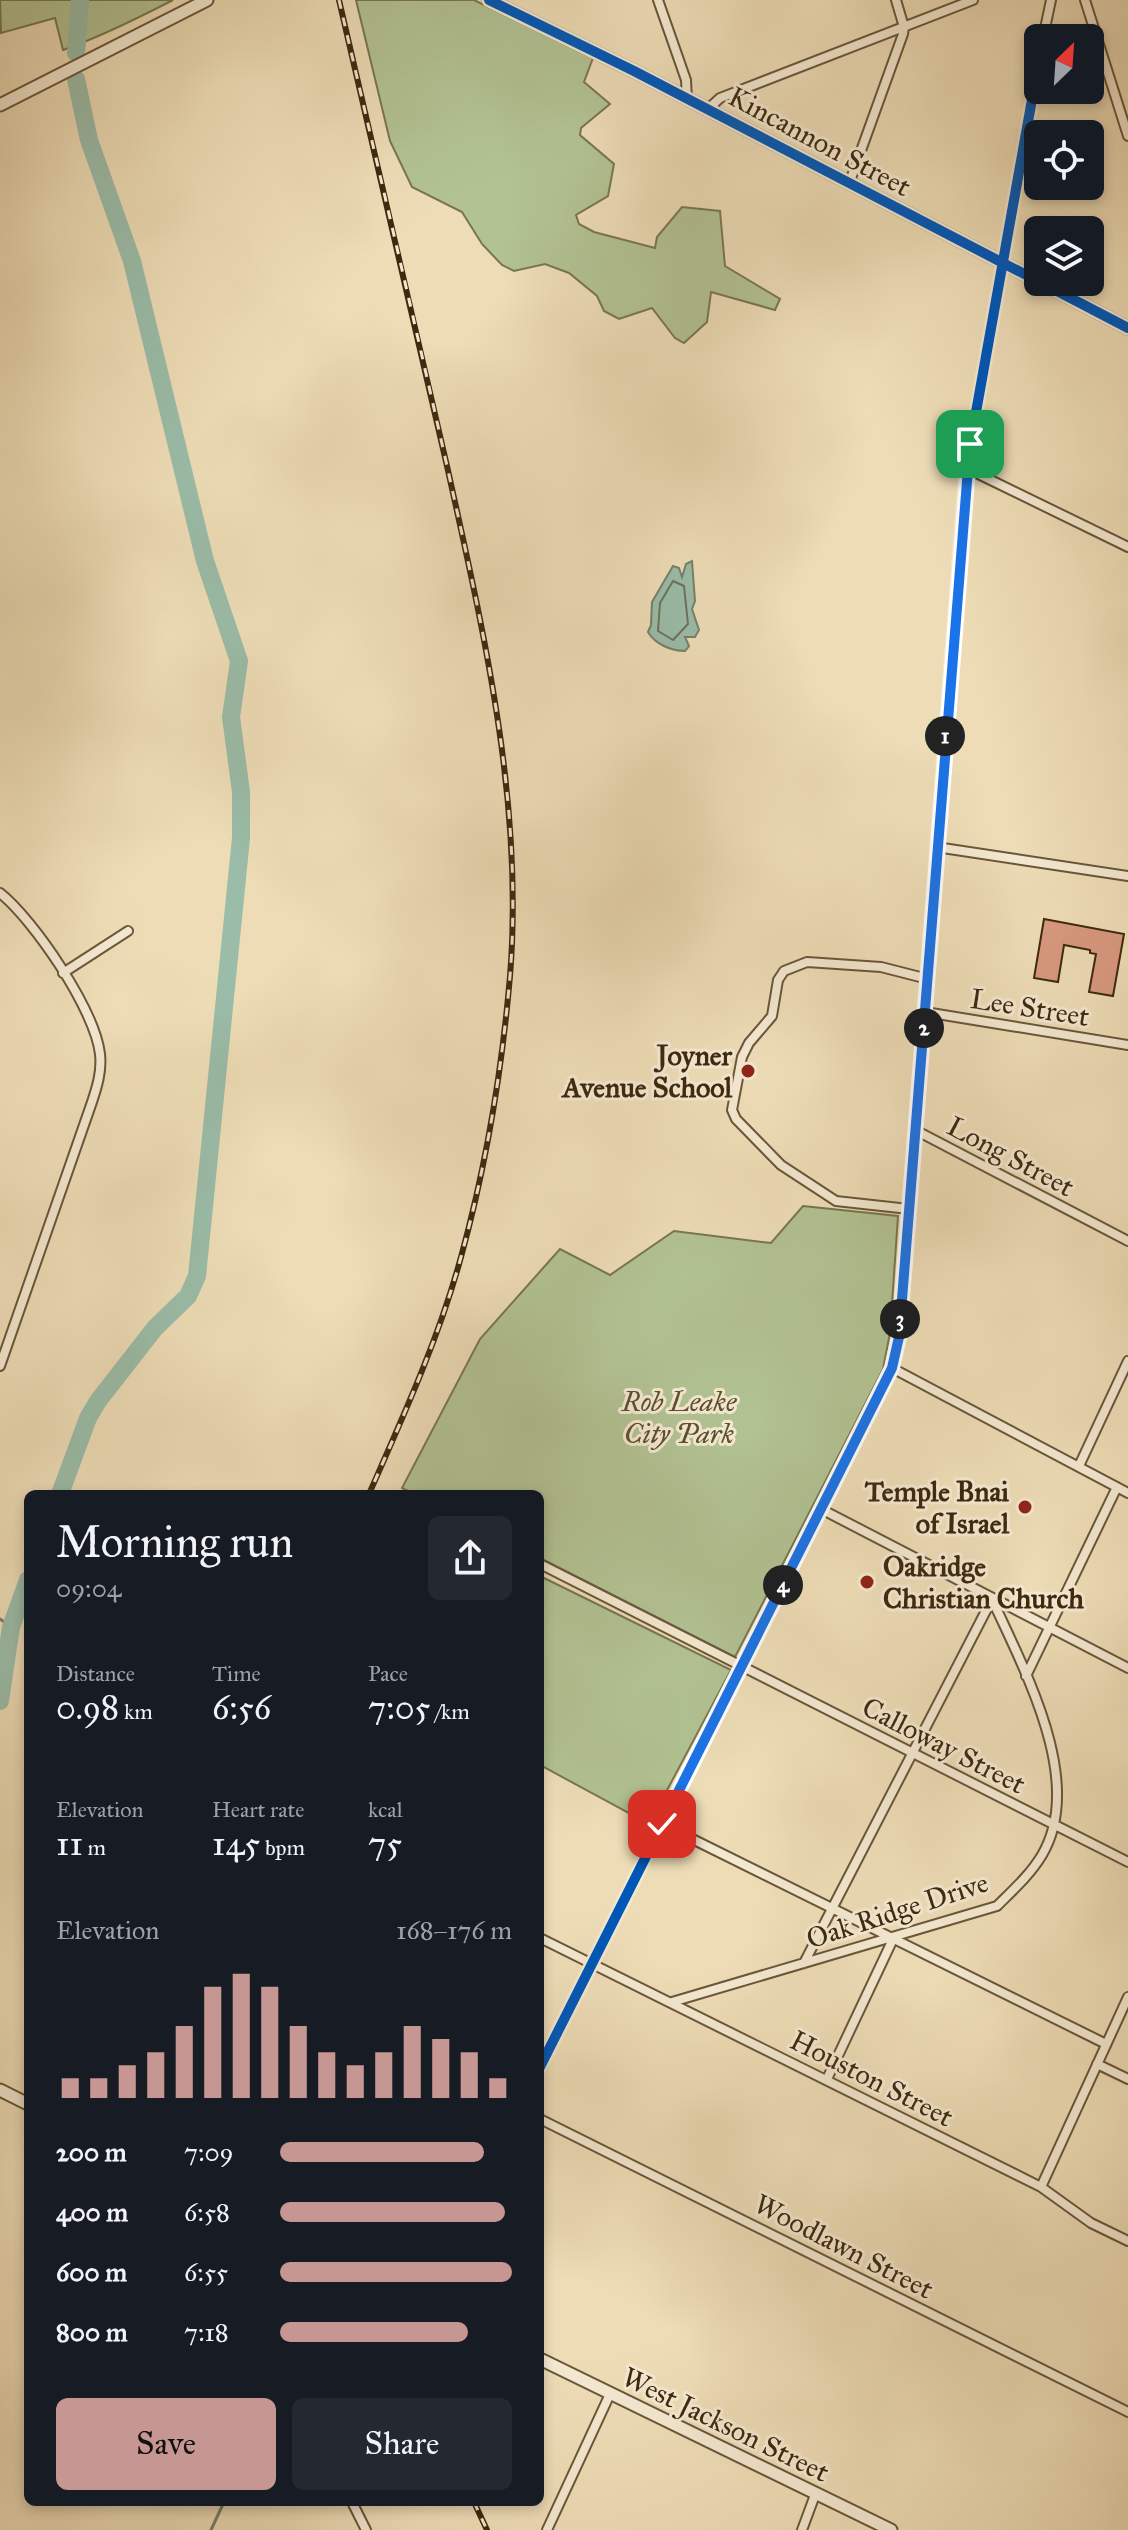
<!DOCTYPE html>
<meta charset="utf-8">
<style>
body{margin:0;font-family:"IM FELL Great Primer",serif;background:#242831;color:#f1f3f6;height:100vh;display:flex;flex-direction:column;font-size:30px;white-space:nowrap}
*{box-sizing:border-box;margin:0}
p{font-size:26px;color:#9ea1a6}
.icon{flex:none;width:44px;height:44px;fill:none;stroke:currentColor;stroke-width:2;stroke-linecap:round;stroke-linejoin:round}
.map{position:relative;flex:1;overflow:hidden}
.drawer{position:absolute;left:24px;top:1490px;width:520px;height:1016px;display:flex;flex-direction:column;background:#171b24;border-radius:12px;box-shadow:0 4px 12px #0003}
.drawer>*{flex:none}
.needle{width:52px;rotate:25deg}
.tools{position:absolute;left:1024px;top:24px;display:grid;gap:16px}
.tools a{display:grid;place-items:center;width:80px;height:80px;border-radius:12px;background:#171b24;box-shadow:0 4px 12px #0003;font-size:40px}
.pin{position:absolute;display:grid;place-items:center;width:68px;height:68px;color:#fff;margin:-34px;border-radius:16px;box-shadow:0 4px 12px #0006}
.km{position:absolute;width:40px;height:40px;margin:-20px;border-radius:50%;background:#222;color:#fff;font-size:22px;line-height:40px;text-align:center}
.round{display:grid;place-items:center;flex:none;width:84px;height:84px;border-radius:12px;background:#242831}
.head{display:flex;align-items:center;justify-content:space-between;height:136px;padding:0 32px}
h1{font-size:44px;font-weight:600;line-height:60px}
.figures{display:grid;grid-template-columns:repeat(3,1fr);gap:12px;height:136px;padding:8px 32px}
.figures div{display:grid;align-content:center}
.figures b{font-size:34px;font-weight:600}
.figures small{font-size:22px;font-weight:400}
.figures p{font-size:22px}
.chart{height:224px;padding:16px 32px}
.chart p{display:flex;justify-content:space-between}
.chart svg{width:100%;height:144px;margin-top:8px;stroke:#c59692;stroke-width:6}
.primary-button{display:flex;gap:16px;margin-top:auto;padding:16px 32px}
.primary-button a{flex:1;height:92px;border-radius:12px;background:#c59692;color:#111;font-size:32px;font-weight:600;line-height:92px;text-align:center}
.primary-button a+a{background:#242831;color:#f1f3f6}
ul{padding:0 32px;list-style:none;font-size:26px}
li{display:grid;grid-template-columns:128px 96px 1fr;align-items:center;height:60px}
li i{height:20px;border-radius:10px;background:#c59692}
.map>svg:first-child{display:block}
.green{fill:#b2c293;stroke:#787651;stroke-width:2}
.water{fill:#9abca8;stroke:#75816b;stroke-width:2}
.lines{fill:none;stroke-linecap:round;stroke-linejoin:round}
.shore{stroke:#6c725c;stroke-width:2}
.stream{stroke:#75816b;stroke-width:3}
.river{stroke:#9abca8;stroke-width:18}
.building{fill:#d8997f;stroke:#3e290f;stroke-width:2}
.minor-casing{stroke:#6a5639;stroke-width:12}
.tertiary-casing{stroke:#6a5639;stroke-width:15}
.minor{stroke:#f3e8d0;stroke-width:8}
.tertiary{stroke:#f3e8d0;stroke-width:11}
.rail-casing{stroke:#3e290f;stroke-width:6}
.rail{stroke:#f3e8d0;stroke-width:3;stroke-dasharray:9;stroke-linecap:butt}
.cycleway-casing{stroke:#f3e8d0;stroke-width:15}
.cycleway{stroke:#0057b8;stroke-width:10}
.route-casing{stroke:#fff;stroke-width:16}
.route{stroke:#1a73e8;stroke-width:10}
.poi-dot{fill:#8f2418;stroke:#f3e8d0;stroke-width:3}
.labels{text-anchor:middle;stroke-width:6;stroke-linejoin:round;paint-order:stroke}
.street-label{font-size:28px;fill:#3e290f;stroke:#f3e8d0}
.poi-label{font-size:28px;font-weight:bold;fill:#3e290f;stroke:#f3e8d0;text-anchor:end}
.park-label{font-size:28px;font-style:italic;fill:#5b4f30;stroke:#f3e8d0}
</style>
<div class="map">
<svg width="1128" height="2530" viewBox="0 0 1128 2530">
<rect width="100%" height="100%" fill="#eddcb6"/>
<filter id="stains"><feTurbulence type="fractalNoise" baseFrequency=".0025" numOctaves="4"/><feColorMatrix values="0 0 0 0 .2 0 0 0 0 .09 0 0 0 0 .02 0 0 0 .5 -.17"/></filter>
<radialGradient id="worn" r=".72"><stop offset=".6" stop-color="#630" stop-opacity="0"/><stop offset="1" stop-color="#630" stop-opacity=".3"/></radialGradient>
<path class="green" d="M0,0H173C138,18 100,37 63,50L55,18L1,33Z
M356,0H474L593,58L584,82L610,104L581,128L580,135L614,164L608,196L576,215L579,224L594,232L655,248L657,237L682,207L720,211L725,266L780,299L775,310L711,292L707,322L684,343L675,338L652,308L619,319L604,311L597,296L569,273L545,264L514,271L502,265L482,244L462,212L412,187L390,141Z
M803,1206L898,1216L890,1333L883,1369L735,1657L540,1558V1494H414L402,1488L480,1339L560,1249L610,1275L674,1231L771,1243Z
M540,1576L731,1670L649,1824L540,1765Z"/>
<path class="water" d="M692,561L695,601L692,609L699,630L695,637H685L689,646L685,651C671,651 655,644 648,632L651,625L652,602L673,566L679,568L682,577L686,564Z"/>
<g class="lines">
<path class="shore" d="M673,581L684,586L688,624L673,640L658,631L660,603Z"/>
<path class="stream" d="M0,1619L11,1627
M211,2530L224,2502"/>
<path class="river" d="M76,53L80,0
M60,1494L88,1418L98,1401L155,1328L188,1296L197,1276L241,838V792L231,717L239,661L205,561L132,261L89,140L76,79
M0,1701L11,1627L28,1580"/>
</g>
<path class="building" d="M1044,919L1124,934L1113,996L1089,992L1096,954L1090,953V950L1064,945L1058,982L1034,978Z"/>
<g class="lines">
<g class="minor-casing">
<path id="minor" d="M658,0L686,80L687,99
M1085,0L1128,136
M1043,38L1051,0
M707,110L720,98L973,0
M849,184L903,34L904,27L896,0
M966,468L1128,547
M936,847L1128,876
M0,893C34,920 95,1010 100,1054C102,1071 97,1087 92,1102L0,1366
M63,973L128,931
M925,1012L1128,1045
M917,1131L1128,1241
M909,1209L836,1201L781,1165L736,1119L732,1110L742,1057L749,1043L772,1016L778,980L784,971L807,962L881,967L928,979
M892,1368L1128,1493
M1079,1466L1128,1361
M821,1509L1128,1668
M540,1564L1128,1862
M1026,1676L1117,1487
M662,1824L1106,2044
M540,1938L1041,2187L1091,2223L1128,2241
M804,1963L992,1599
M672,2002L997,1906C1013,1890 1030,1875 1042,1855C1086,1781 1023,1668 992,1599
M1097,2064L1128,2079
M540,2067L892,1368L899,1337L966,468L1038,66
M827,2079L894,1937
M540,2119L1128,2412
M1041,2187L1128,1997
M352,2502L366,2530
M547,2530L610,2394
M802,2530L815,2495"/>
</g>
<g class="tertiary-casing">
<path id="tertiary" d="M489,0L634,71L1128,328
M0,105L207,0
M0,2090L28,2104
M540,2359L891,2530"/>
</g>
<use href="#minor" class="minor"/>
<use href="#tertiary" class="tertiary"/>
<g class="rail-casing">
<path id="rail" d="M339,0C375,155 412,310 447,466C484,633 524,804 510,976C502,1070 486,1166 461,1257C439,1338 403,1417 369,1494
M474,2502L487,2530"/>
</g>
<use href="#rail" class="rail"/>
<g class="cycleway-casing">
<path id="cycleway" d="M489,0L634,71L1128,328
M540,2067L892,1368L899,1337L966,468L1038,66"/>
</g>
<use href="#cycleway" class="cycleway"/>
</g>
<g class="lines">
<g class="route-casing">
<path id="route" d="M662,1824L892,1368L899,1337L970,444"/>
</g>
<use href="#route" class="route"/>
</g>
<g class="poi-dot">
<circle cx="748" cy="1071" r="8"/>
<circle cx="1025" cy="1507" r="8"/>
<circle cx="867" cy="1582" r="8"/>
</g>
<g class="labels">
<g class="street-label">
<text transform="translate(820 141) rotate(28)" y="10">Kincannon Street</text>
<text transform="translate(1030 1007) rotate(9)" y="10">Lee Street</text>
<text transform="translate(1011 1156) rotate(28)" y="10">Long Street</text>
<text transform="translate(944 1745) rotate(27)" y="10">Calloway Street</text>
<text transform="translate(897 1910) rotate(-18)" y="10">Oak Ridge Drive</text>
<text transform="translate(872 2078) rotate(27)" y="10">Houston Street</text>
<text transform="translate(844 2246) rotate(27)" y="10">Woodlawn Street</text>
<text transform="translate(726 2424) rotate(26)" y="10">West Jackson Street</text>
</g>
<g class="poi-label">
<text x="732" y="1065">Joyner<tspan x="732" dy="32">Avenue School</tspan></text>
<text x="1009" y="1501">Temple Bnai<tspan x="1009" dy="32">of Israel</tspan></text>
<text x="883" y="1576" text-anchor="start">Oakridge<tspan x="883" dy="32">Christian Church</tspan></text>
</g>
<g class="park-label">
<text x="679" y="1411">Rob Leake<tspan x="679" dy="32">City Park</tspan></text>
</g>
</g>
<rect width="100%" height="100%" filter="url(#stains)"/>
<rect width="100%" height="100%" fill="url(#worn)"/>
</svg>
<div class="tools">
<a><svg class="needle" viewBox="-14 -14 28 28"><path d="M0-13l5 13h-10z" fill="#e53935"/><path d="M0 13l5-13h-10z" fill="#9ea1a6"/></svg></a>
<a><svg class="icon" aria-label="locate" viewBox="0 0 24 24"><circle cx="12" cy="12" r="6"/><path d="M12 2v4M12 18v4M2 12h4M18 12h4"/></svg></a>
<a><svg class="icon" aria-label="layers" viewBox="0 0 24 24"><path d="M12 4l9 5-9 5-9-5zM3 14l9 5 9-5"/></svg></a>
</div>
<div class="pin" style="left:970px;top:444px;background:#1e9e55"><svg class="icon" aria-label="arrive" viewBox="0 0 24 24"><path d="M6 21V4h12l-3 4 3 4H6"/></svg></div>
<div class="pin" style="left:662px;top:1824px;background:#d93025"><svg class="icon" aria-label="check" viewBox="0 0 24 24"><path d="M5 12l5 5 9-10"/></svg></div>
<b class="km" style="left:945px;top:736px">1</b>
<b class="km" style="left:924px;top:1028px">2</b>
<b class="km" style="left:900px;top:1319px">3</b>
<b class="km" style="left:783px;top:1585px">4</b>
<section class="drawer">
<div class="head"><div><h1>Morning run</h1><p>09:04</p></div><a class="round"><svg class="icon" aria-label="share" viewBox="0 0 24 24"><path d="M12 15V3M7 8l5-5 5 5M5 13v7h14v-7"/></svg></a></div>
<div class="figures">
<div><p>Distance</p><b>0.98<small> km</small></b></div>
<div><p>Time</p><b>6:56</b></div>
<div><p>Pace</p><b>7:05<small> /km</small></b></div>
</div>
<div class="figures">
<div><p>Elevation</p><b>11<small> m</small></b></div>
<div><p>Heart rate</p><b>145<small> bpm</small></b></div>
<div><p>kcal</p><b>75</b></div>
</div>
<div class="chart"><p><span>Elevation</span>168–176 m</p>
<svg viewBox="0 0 160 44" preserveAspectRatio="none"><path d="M5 44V38M15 44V38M25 44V34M35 44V30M45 44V22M55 44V10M65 44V6M75 44V10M85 44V22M95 44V30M105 44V34M115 44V30M125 44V22M135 44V26M145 44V30M155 44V38"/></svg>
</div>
<ul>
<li><b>200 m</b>7:09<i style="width:88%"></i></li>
<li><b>400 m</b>6:58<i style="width:97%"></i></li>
<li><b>600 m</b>6:55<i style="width:100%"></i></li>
<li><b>800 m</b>7:18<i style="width:81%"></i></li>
</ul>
<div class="primary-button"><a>Save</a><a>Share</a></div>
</section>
</div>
